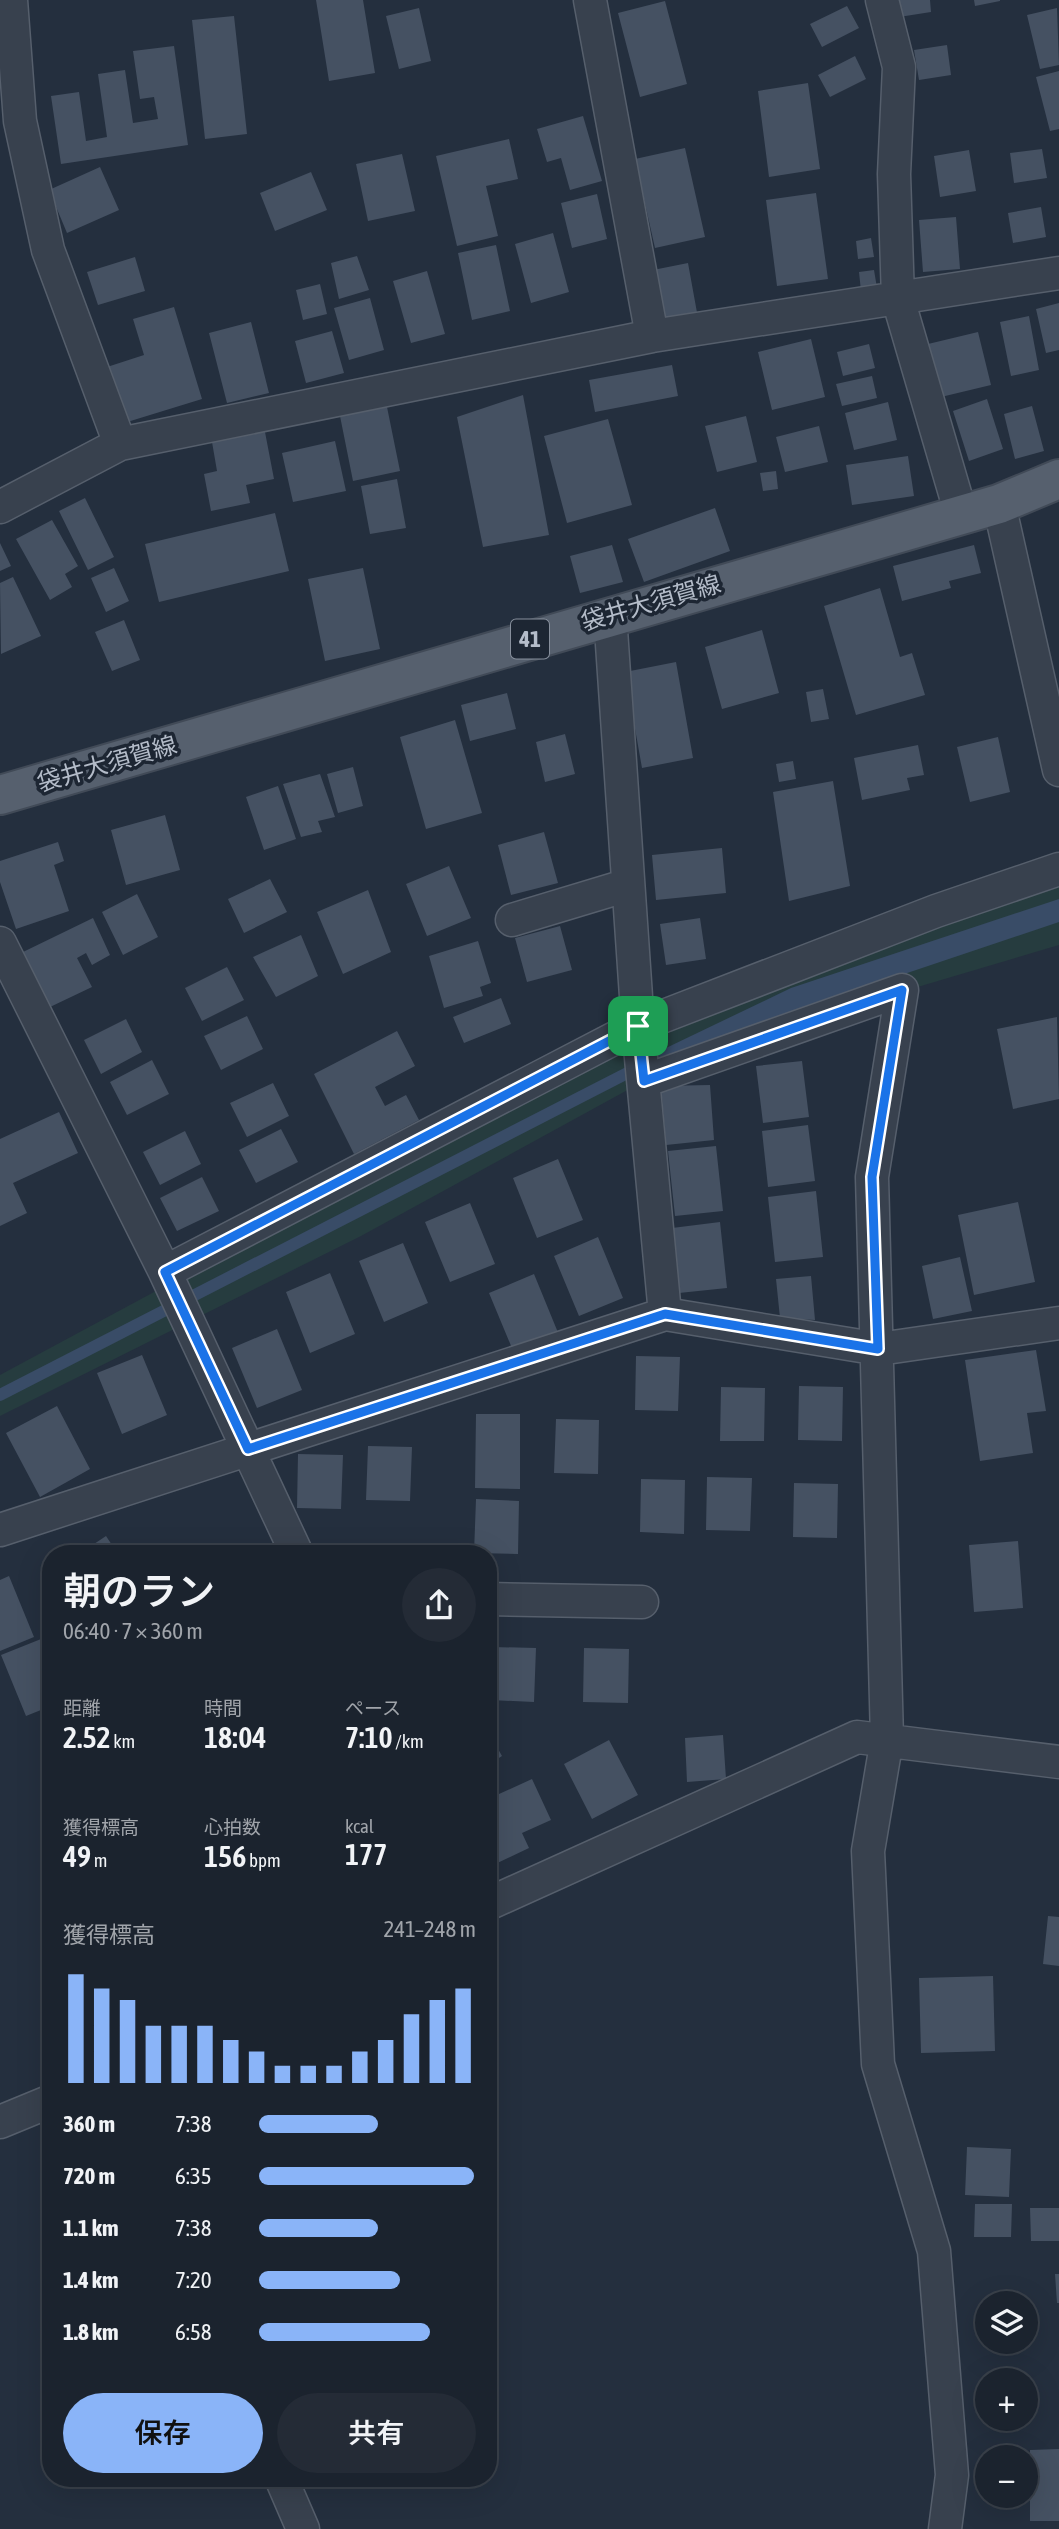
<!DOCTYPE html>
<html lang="ja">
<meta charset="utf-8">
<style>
body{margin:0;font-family:"Asap Condensed","Noto Sans JP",sans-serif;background:#242b36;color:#f1f3f6;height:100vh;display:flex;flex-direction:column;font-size:26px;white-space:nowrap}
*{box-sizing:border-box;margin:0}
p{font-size:23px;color:#a0a4aa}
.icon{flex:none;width:38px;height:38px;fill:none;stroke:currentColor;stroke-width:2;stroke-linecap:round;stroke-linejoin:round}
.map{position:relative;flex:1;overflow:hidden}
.side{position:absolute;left:42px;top:1545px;width:455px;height:942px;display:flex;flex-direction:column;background:#1b232e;border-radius:28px;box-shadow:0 7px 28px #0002,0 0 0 2px #39404a}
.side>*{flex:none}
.controls{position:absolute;left:975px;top:2291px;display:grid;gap:14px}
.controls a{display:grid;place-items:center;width:63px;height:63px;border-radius:50%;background:#1b232e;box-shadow:0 7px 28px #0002,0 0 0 2px #39404a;font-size:35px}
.pin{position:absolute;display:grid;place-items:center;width:60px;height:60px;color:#fff;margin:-30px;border-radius:14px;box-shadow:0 4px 10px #0006}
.round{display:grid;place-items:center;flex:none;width:74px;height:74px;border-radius:37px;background:#242b36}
.headline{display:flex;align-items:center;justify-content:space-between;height:119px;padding:0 21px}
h1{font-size:38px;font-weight:600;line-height:52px}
.figures{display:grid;grid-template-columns:repeat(3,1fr);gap:10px;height:119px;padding:7px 21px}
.figures div{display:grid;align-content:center}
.figures b{font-size:30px;font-weight:600}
.figures small{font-size:19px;font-weight:400}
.figures p{font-size:19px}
.chart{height:196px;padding:14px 21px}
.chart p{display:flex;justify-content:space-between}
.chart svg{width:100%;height:126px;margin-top:7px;stroke:#8ab4f8;stroke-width:6}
.button{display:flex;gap:14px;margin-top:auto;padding:14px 21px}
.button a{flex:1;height:80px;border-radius:42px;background:#8ab4f8;color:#111;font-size:28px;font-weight:600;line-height:80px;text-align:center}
.button a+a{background:#242b36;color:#f1f3f6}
ul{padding:0 21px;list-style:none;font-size:23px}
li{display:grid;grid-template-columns:112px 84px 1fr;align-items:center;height:52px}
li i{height:18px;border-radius:9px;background:#8ab4f8}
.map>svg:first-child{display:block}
.green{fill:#263c3f}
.water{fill:#394c67}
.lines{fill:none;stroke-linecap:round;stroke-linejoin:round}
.stream{stroke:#394c67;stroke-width:12}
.building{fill:#455162}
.minor-casing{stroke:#565f6c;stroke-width:35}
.primary-casing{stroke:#414a57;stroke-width:42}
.minor{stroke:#38414e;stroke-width:32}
.primary{stroke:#56606e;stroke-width:38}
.route-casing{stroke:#fff;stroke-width:14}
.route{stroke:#1a73e8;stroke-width:9}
.labels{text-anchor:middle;stroke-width:7;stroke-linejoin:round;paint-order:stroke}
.shield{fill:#1d2633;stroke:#878f9c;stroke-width:2}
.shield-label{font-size:23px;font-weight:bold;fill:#b4bcc9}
.street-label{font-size:24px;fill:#b4bcc9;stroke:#1d2633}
</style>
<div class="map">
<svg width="1059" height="2529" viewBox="0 0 1059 2529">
<rect width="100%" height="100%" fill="#242f3e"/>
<path class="green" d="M1059,872V945L867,1002L644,1081L361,1236L0,1416V1375L375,1173L617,1037Z"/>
<path class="water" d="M1059,899V922L815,1004L642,1069L641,1060L791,988Z"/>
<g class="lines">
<path class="stream" d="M0,1395L641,1066"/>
</g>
<path class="building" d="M316,0H363L375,73L329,81Z
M896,0H930L931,12L899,17Z
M974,0H1000V1L975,6Z
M665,1L687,84L640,97L618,13Z
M847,6L859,28L822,47L810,24Z
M419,8L431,61L399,69L386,16Z
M1057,8L1059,65L1040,69L1027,15Z
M234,16L247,134L205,139L192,20Z
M947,45L951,75L919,80L914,50Z
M174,46L188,145L61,164L51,96L79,92L86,141L107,137L98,74L125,70L133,123L158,119L154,97L140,99L133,51Z
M855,56L866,79L830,97L818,75Z
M1059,71V129L1050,131L1036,77Z
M808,83L820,169L769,177L758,91Z
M583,116L602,181L570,190L561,158L547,162L537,129Z
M509,139L518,179L486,186L498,236L457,246L436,156Z
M685,148L705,237L655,248L635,159Z
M1042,149L1047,178L1014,183L1010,153Z
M969,150L976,191L940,197L934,156Z
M402,154L415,211L368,221L356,164Z
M100,167L119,210L67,233L49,190Z
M311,172L327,210L275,231L260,193Z
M816,193L828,279L777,286L766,200Z
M597,194L607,239L572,248L561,203Z
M1041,207L1046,237L1013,243L1008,213Z
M956,217L960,269L923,272L919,220Z
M553,233L569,292L531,303L515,244Z
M871,238L874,257L858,259L856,241Z
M496,245L510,311L472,320L458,253Z
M357,256L369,290L339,299L331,263Z
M135,257L145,291L98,305L87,272Z
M688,263L698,318L664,324L653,270Z
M874,270L877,288L861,291L859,272Z
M427,271L445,334L411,343L393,281Z
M320,284L327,314L303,320L296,290Z
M370,298L384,350L349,360L334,308Z
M1059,303V350L1046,353L1036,309Z
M174,307L202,399L124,423L107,367L144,355L133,319Z
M1029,316L1039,370L1011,376L1000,322Z
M251,322L269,393L227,403L209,333Z
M332,331L344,373L306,383L295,341Z
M978,332L991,385L941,397L928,344Z
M811,339L825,397L772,410L758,352Z
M869,344L875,368L843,376L837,352Z
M672,365L678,396L595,412L589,380Z
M872,376L877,398L842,406L836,384Z
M523,395L549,535L483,547L457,417Z
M987,399L1003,449L969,461L953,411Z
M888,402L897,440L854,450L845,413Z
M1032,406L1044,451L1015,459L1004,414Z
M387,407L400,471L353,481L340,416Z
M746,416L757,462L717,472L705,426Z
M608,419L632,505L567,523L544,436Z
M819,426L828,462L785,472L776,437Z
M265,432L274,479L246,485L250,503L211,511L204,474L217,471L212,442Z
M335,441L346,491L293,502L282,453Z
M908,456L914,496L852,505L846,465Z
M776,471L778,489L763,491L760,473Z
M397,479L406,528L370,534L361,486Z
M85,498L114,557L88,570L59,511Z
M715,508L730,551L644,582L628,539Z
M275,513L289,571L159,602L145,544Z
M52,520L78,566L65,574L72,587L50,600L16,539Z
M0,543L11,566L0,571Z
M612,545L623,582L580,593L570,556Z
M974,545L981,573L949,581L951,588L902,601L893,566Z
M114,568L129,601L106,612L91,578Z
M363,568L380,649L325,661L308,579Z
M13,577L41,636L1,654L0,583Z
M880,588L900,657L912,653L925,695L856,715L824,606Z
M124,620L140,660L112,671L95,632Z
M762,630L779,693L722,709L705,647Z
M676,662L693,758L642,768L625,672Z
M823,689L829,719L811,722L806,692Z
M507,693L516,729L470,741L461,705Z
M455,720L482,813L426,829L400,737Z
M565,734L575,774L545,782L536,742Z
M998,737L1010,792L970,802L957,747Z
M918,745L924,775L907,778L910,790L862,800L854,758Z
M793,761L796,779L779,782L776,764Z
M353,767L363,806L338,813L327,774Z
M320,774L335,817L318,821L322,832L301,837L283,784Z
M833,781L850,886L789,901L773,792Z
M278,786L296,839L264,850L246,797Z
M165,815L180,870L126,885L111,830Z
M544,832L558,883L511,895L498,845Z
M58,842L64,861L54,865L69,911L16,929L0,882V861Z
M722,848L726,893L656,900L652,855Z
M449,866L471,918L427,936L406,884Z
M270,879L287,912L244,933L228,899Z
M368,890L391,952L343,974L317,912Z
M137,894L158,937L123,955L102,912Z
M93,918L110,955L92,965L86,953L77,958L92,987L50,1007L23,952Z
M700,918L706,959L666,965L660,924Z
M560,926L572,970L527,982L515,938Z
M301,935L318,976L276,997L253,957Z
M478,941L491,983L480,987L483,996L444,1008L429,956Z
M227,967L244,1000L202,1021L185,988Z
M501,998L511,1024L464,1043L453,1017Z
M247,1016L263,1049L221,1070L204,1036Z
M1057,1017L1059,1099L1013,1109L997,1029Z
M126,1019L142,1052L101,1074L84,1040Z
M397,1031L415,1066L375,1087L385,1106L406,1095L419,1120L354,1154L314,1074Z
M152,1060L169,1094L127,1115L110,1082Z
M802,1061L809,1117L763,1123L756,1066Z
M273,1083L289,1116L247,1137L230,1103Z
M710,1085L714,1140L666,1145L661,1086Z
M59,1112L78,1153L13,1183L27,1213L0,1226V1139Z
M808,1125L815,1181L768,1187L762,1131Z
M281,1129L298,1162L256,1183L239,1150Z
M185,1131L201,1164L160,1185L143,1152Z
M716,1146L723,1211L675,1216L668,1151Z
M558,1159L583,1220L537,1238L513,1178Z
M202,1177L219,1211L177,1231L160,1198Z
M816,1191L823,1257L775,1262L768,1197Z
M1018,1202L1035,1282L974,1295L958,1215Z
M470,1203L495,1264L450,1282L425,1222Z
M720,1222L727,1288L679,1293L672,1228Z
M598,1237L623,1298L579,1316L554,1256Z
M403,1243L428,1303L384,1322L359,1261Z
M960,1257L972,1311L933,1319L922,1266Z
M330,1273L355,1334L310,1353L286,1292Z
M534,1274L559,1335L514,1353L489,1293Z
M811,1276L815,1320L780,1318L776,1279Z
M277,1329L302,1390L257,1408L232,1348Z
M1036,1350L1046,1411L1027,1413L1033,1453L980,1461L965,1360Z
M142,1355L167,1415L122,1434L97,1373Z
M636,1356L680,1357L678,1411L635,1410Z
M799,1386L843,1387L842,1441L798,1440Z
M721,1387L765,1388L764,1441H720Z
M57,1406L90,1469L40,1497L6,1433Z
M476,1414H520V1489L475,1488Z
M556,1419L599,1420L598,1474L554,1473Z
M368,1446L412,1447L410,1501L366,1500Z
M298,1454L343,1455L341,1509L297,1508Z
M707,1477L752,1478L750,1531L706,1530Z
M641,1479L685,1480L684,1534L640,1532Z
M794,1483L838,1484L837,1538L793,1537Z
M476,1499L519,1501L518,1554L474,1553Z
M106,1536L118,1554H79Z
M1018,1541L1023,1608L974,1612L969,1545Z
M9,1576L34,1637L0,1651V1580Z
M46,1637L51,1649V1706L26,1716L1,1655Z
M492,1647L536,1648L534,1702L491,1700Z
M584,1648L629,1649L628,1703L583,1702Z
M51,1712V1739L40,1717Z
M488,1731L502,1756L488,1765Z
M723,1735L726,1779L687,1782L685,1738Z
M609,1740L638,1795L592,1819L564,1764Z
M532,1779L551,1820L522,1833L529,1848L491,1866L488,1799Z
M1048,1916L1059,1917V1966L1043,1964Z
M993,1976L995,2051L921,2053L919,1978Z
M967,2147L1011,2149L1009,2197L965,2195Z
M975,2204H1012L1011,2237H974Z
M1030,2208H1059V2241H1031Z
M1055,2274H1059V2303H1057Z
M1059,2449V2521H1030V2450Z"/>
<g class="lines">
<g class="minor-casing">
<path id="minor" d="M11,0L20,121L48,250L120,444
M590,0L652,336
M882,0L899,67L894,174L898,299L961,514
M999,504L1059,770
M0,507L120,444L652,336L1059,273
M610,615L638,1026L665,1314
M512,920L628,885
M0,943L165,1272L297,1554
M644,1081L902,990L872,1177L887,1739L868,1851L878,2064L934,2251L952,2475L945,2529
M165,1272L638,1026L936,911L1059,869
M0,1530L665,1314L879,1349L1059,1323
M488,1599L642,1602
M488,1904L857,1737L1059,1762
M0,2122L51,2101
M281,2478L303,2529"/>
</g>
<g class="primary-casing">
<path id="primary" d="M0,795L999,504L1059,479"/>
</g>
<use href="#minor" class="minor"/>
<use href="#primary" class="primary"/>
</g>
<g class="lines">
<g class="route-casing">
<path id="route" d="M902,990L872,1177L878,1349L665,1314L248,1449L165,1272L638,1026L644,1081Z"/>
</g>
<use href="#route" class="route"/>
</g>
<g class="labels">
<rect class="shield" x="511" y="619.5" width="38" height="39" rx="5"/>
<g class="shield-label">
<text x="530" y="647">41</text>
</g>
<g class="street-label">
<text transform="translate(651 603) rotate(-16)" y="8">袋井大須賀線</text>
<text transform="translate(107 764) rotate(-16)" y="8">袋井大須賀線</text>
</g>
</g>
</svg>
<div class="controls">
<a><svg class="icon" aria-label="layers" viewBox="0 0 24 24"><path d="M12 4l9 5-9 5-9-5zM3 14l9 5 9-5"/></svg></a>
<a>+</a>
<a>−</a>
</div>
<div class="pin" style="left:638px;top:1026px;background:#1e9e55"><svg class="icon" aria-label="arrive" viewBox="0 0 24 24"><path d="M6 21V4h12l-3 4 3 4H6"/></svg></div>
<section class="side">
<div class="headline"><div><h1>朝のラン</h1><p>06:40 · 7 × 360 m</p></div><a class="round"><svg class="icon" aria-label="share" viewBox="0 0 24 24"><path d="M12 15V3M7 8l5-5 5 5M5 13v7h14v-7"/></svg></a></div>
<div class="figures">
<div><p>距離</p><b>2.52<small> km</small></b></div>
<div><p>時間</p><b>18:04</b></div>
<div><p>ペース</p><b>7:10<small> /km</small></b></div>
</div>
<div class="figures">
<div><p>獲得標高</p><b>49<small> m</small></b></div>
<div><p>心拍数</p><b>156<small> bpm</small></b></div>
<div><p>kcal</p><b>177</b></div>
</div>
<div class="chart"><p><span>獲得標高</span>241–248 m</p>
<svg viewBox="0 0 160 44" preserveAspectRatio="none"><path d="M5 44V6M15 44V11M25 44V15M35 44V24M45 44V24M55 44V24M65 44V29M75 44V33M85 44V38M95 44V38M105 44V38M115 44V33M125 44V29M135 44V20M145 44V15M155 44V11"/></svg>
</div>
<ul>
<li><b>360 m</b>7:38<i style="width:55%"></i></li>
<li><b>720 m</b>6:35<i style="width:99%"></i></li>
<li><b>1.1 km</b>7:38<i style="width:55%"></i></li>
<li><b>1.4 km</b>7:20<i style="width:65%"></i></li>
<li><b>1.8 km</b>6:58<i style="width:79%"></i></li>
</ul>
<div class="button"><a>保存</a><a>共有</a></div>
</section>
</div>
